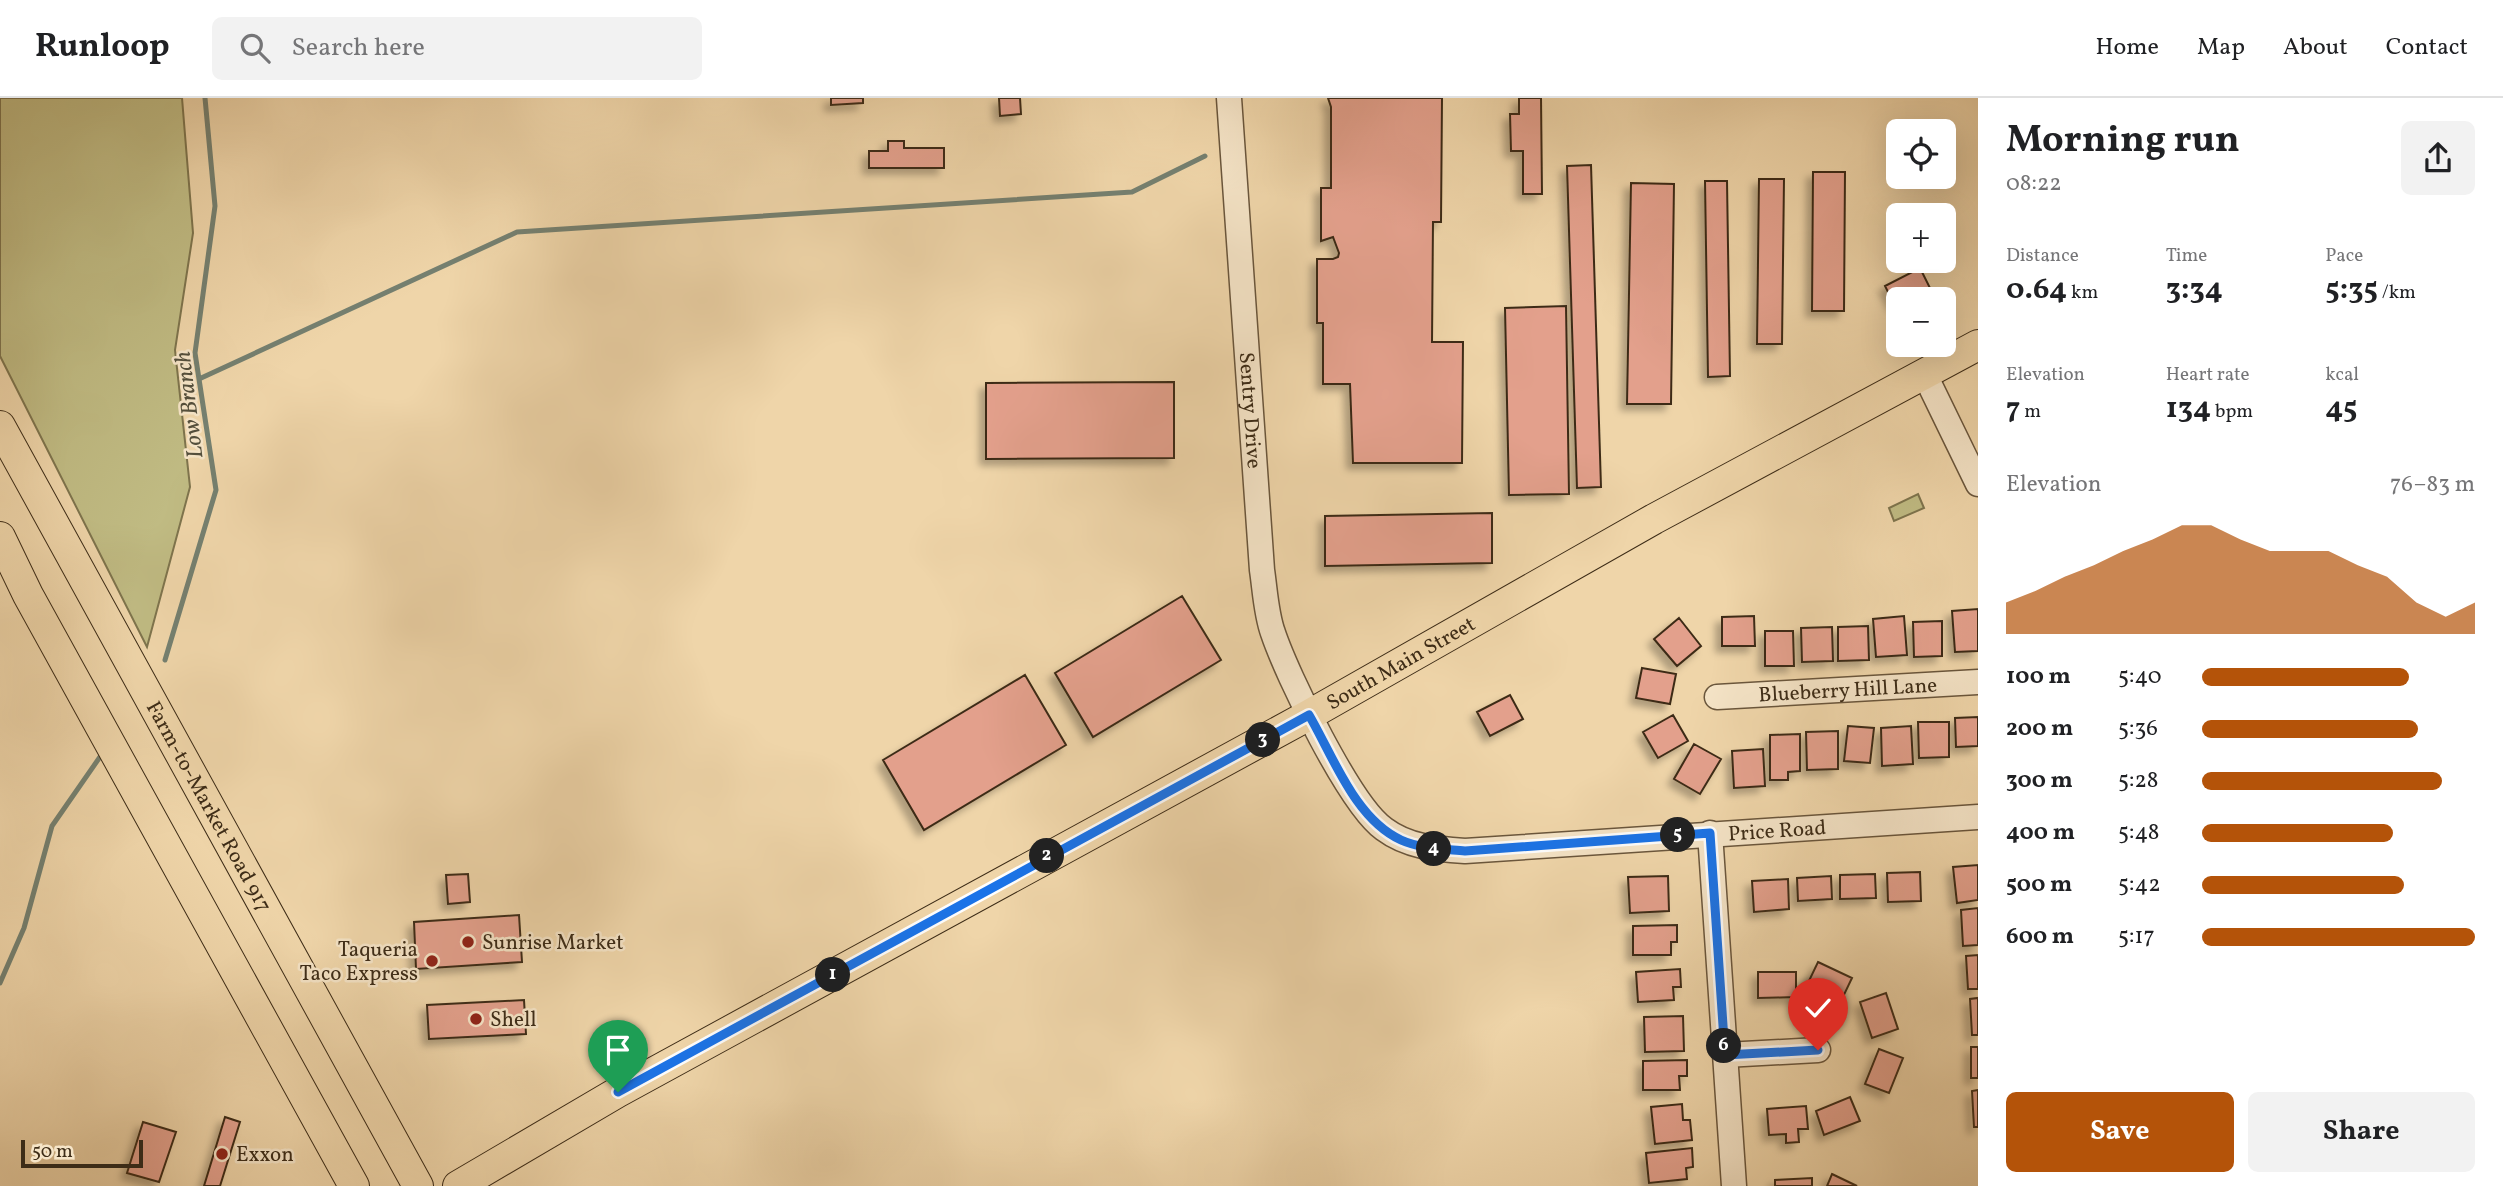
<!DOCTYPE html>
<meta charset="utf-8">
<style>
body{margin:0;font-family:Vollkorn,serif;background:#f2f2f2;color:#202124;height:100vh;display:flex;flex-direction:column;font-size:26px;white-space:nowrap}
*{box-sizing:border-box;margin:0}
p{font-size:23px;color:#757577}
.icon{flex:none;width:38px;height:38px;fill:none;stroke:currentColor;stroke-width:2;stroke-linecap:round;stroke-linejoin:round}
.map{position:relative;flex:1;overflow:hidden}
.sheet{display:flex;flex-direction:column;background:#fff;width:525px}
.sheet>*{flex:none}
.buttons{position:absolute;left:1886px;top:21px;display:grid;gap:14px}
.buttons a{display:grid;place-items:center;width:70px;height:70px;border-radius:10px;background:#fff;box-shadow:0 7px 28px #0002;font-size:35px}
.scale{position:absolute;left:21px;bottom:18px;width:122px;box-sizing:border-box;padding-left:7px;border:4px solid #3d2c17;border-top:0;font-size:19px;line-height:24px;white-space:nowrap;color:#3d2c17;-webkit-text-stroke:5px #f5e4c7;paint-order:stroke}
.pin{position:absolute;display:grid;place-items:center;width:60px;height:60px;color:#fff;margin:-72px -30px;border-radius:50% 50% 50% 0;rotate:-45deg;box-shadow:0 0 7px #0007}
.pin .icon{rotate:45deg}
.km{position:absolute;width:35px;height:35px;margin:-18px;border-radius:50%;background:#222;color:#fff;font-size:19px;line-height:35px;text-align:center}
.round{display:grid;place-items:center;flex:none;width:74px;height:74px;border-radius:10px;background:#f2f2f2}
.head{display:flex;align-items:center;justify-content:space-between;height:119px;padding:0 28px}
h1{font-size:38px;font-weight:700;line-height:52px}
.metrics{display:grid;grid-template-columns:repeat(3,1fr);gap:10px;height:119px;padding:7px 28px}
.metrics div{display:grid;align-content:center}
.metrics b{font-size:30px;font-weight:700}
.metrics small{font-size:19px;font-weight:400}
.metrics p{font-size:19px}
.chart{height:196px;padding:14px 28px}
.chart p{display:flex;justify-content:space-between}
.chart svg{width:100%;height:126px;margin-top:7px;fill:#b45309;opacity:.7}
.action{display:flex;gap:14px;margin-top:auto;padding:14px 28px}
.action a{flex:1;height:80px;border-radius:10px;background:#b45309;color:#fff;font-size:28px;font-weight:700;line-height:80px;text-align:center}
.action a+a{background:#f2f2f2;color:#202124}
ul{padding:0 28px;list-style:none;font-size:23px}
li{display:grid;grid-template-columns:112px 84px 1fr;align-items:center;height:52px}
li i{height:18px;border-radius:9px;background:#b45309}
header{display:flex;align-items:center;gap:42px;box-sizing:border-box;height:98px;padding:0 35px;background:#fff;border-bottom:2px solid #e0e0e0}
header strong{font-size:33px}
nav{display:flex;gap:38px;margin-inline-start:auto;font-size:24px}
.search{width:490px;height:63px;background:#f2f2f2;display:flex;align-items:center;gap:18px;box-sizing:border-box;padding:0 24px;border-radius:10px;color:#757577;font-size:26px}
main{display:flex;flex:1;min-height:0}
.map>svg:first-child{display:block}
.green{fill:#c0bb83;stroke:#7e744d;stroke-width:2}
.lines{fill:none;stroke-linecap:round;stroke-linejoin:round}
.stream{stroke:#758070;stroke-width:5}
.building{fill:#e3a08c;stroke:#3d2c17;stroke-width:2;filter:url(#shadow)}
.minor-casing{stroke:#6a563c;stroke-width:27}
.major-casing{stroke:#3d2c17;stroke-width:32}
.minor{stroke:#f5e4c7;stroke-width:24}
.major{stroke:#efd5a9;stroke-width:30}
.route-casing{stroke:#fff;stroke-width:14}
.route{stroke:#1a73e8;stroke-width:9}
.poi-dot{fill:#8f2418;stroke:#f5e4c7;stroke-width:2.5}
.labels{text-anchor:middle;stroke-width:5;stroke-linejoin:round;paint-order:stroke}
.street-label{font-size:21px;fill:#3d2c17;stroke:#f5e4c7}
.poi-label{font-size:21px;fill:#3d2c17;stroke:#f5e4c7;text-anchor:start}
.water-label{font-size:23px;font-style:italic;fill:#544f3c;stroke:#f5e4c7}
</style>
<header>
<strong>Runloop</strong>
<div class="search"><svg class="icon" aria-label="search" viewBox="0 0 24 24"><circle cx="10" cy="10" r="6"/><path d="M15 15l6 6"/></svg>Search here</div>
<nav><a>Home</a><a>Map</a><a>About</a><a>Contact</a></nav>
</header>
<main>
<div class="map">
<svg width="1978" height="1088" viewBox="0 0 1978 1088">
<defs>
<filter id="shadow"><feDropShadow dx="-6" dy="6" stdDeviation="3.5" flood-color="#0004"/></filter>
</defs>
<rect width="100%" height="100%" fill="#efd5a9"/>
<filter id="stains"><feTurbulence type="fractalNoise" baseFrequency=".00286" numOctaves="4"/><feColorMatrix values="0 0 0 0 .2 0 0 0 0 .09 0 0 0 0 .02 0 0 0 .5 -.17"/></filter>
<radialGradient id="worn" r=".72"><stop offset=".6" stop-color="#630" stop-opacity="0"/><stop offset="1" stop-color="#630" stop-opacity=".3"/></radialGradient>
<path class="green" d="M0,0H182L193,135L175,252L190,389L147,549L0,258Z
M1918,396L1924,410L1894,423L1889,410Z"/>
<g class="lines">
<path class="stream" d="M199,281L517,134L1132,94L1205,58
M165,562L216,392L195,255L215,108L205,0
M0,885L24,830L52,728L102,656"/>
</g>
<path class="building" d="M831,0H863V5L831,7Z
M999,0H1020L1021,16L1000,18Z
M1328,0H1442L1441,124H1433L1432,244H1463L1462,365H1353L1350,286H1323V225H1317V161H1333L1338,159L1339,155L1333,139L1321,143V90H1331V9Z
M1519,0H1541L1542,96H1523V53H1511L1510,16H1519Z
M888,43H904V50H944V70H869V53H888Z
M1591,67L1601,389L1577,390L1567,68Z
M1813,74H1845L1844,213H1812Z
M1759,81H1784L1782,246H1757Z
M1705,83H1727L1730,278L1708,279Z
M1631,85L1674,86L1671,306H1627Z
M1920,170L1930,190L1909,201H1899L1895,208L1885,188Z
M1566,208L1569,396L1509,397L1505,210Z
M1174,284V360L986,361V285Z
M1492,415V465L1325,468V418Z
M1182,498L1221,562L1093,639L1055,575Z
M1978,511V553L1955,554L1952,513Z
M1754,518L1755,548H1722V519Z
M1904,518L1907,557L1876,559L1873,521Z
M1679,520L1701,548L1677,568L1654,541Z
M1942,523V558L1914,559L1913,524Z
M1868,528L1869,562L1838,563V529Z
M1832,529L1833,563L1802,564L1801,530Z
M1765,533H1793L1794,568H1765Z
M1642,570L1676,576L1670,606L1636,600Z
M1025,577L1066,647L924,732L883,662Z
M1510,597L1523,621L1490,638L1477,614Z
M1673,617L1688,643L1658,660L1643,634Z
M1978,619V648L1956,649L1955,620Z
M1918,624H1949V659L1919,660Z
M1848,628L1874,630L1870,665L1844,663Z
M1911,628L1913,666L1882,668L1881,630Z
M1838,633V671L1807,672L1806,634Z
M1800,636V673L1788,674V682H1770V637Z
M1694,646L1721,661L1700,696L1674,681Z
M1763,651L1765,688L1734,690L1732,653Z
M1978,767V802L1957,805L1953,769Z
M1920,774L1921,803L1888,804L1887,775Z
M468,776L470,804L448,806L446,777Z
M1875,776L1876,800L1840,801V777Z
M1668,778L1669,813L1630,815L1628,779Z
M1831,778L1832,801L1798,803L1797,780Z
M1788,781L1789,811L1754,814L1752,783Z
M1978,810V847L1963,848L1961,812Z
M519,817L522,864L416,871L414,824Z
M1677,827V844H1671V857H1633V828Z
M1978,857V891H1968L1966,858Z
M1818,864L1852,880L1841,903L1807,887Z
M1680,871L1681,889H1673L1674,902L1638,904L1636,874Z
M1758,874H1796V899L1758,900Z
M1886,895L1898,931L1872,940L1860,904Z
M1978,900V937H1972L1970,901Z
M524,902L526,936L429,941L427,907Z
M1683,918L1684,953L1645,954L1644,919Z
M1971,949H1978V980H1971Z
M1879,951L1903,960L1889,995L1865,986Z
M1687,962V978H1679L1680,992H1643V963Z
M1978,992V1029H1974L1972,993Z
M1850,999L1860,1023L1824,1037L1816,1013Z
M1682,1006L1683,1022H1690L1692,1042L1655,1046L1651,1009Z
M1806,1008L1808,1031H1798L1799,1044L1786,1045V1036L1769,1037L1767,1011Z
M225,1019L240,1024L220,1088H204Z
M143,1024L176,1034L159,1084L127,1075Z
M1692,1050L1693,1069L1686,1070L1687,1081L1649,1085L1646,1055Z
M1832,1076L1857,1088H1827Z
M1812,1080V1088H1775V1082Z"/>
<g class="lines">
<g class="minor-casing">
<g id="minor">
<path id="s1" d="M1229,0L1262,472C1265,492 1266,516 1273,535C1287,577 1350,707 1384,731C1408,749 1436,751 1465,753L1978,719"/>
<path d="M1925,277L1978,386"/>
<path id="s2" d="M1717,599L1978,584"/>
<path d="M1710,735L1734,1088"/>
<path d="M1725,957L1818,952"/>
</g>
</g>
<g class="major-casing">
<g id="major">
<path id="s3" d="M0,328L418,1088"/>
<path d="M0,439L28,497L354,1088"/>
<path id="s4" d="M458,1088L618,994L1309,617L1654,421L1978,247"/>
</g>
</g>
<use href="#minor" class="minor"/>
<use href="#major" class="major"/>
</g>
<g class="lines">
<g class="route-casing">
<path id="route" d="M618,994L1309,617C1333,658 1355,721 1401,742C1421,751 1444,751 1465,753L1710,735L1725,957L1818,952"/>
</g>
<use href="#route" class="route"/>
</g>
<g class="poi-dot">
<circle cx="468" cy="844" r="7"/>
<circle cx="432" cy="863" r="7"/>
<circle cx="476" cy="921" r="7"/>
<circle cx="222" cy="1056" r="7"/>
</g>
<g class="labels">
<g class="street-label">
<text dy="7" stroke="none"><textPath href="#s1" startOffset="313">Sentry Drive</textPath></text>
<text dy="7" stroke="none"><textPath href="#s4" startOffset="1078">South Main Street</textPath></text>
<text dy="7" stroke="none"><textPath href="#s2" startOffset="131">Blueberry Hill Lane</textPath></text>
<text dy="7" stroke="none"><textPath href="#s3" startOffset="434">Farm-to-Market Road 917</textPath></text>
<text dy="7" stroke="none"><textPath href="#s1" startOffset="1162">Price Road</textPath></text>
</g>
<g class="poi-label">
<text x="482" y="851">Sunrise Market</text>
<text x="418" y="858" text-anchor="end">Taqueria<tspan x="418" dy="24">Taco Express</tspan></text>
<text x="490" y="928">Shell</text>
<text x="236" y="1063">Exxon</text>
</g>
<g class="water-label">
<text transform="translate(188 307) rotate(-97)" y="8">Low Branch</text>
</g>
</g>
<rect width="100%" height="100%" filter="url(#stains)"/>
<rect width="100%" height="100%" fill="url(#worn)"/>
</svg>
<div class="buttons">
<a><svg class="icon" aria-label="locate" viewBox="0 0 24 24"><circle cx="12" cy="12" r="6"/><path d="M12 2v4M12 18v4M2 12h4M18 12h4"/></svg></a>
<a>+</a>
<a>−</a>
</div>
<div class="scale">50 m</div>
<div class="pin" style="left:618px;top:994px;background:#1e9e55"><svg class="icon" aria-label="arrive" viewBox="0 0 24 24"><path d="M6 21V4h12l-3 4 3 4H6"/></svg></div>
<div class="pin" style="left:1818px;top:952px;background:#d93025"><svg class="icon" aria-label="check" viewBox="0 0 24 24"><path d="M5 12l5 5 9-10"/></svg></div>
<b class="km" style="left:833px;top:877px">1</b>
<b class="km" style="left:1047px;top:758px">2</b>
<b class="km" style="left:1263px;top:642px">3</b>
<b class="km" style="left:1434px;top:751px">4</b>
<b class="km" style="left:1678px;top:737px">5</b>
<b class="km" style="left:1724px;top:948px">6</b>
</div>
<section class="sheet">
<div class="head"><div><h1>Morning run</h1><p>08:22</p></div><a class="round"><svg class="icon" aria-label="share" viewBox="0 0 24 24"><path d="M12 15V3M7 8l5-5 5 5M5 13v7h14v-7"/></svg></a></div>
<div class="metrics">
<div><p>Distance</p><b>0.64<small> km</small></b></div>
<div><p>Time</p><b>3:34</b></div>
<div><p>Pace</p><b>5:35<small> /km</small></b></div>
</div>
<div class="metrics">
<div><p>Elevation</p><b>7<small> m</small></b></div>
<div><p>Heart rate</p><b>134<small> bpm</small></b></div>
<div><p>kcal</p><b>45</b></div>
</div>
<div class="chart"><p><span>Elevation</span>76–83 m</p>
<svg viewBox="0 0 160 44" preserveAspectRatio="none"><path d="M0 44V33L10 29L20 24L30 20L40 15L50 11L60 6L70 6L80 11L90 15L100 15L110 15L120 20L130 24L140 33L150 38L160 33V44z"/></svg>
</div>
<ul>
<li><b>100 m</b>5:40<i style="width:76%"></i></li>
<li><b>200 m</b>5:36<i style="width:79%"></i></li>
<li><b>300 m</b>5:28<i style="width:88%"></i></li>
<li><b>400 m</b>5:48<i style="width:70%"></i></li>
<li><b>500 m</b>5:42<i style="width:74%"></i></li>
<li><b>600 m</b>5:17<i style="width:100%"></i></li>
</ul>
<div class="action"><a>Save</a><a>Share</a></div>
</section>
</main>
